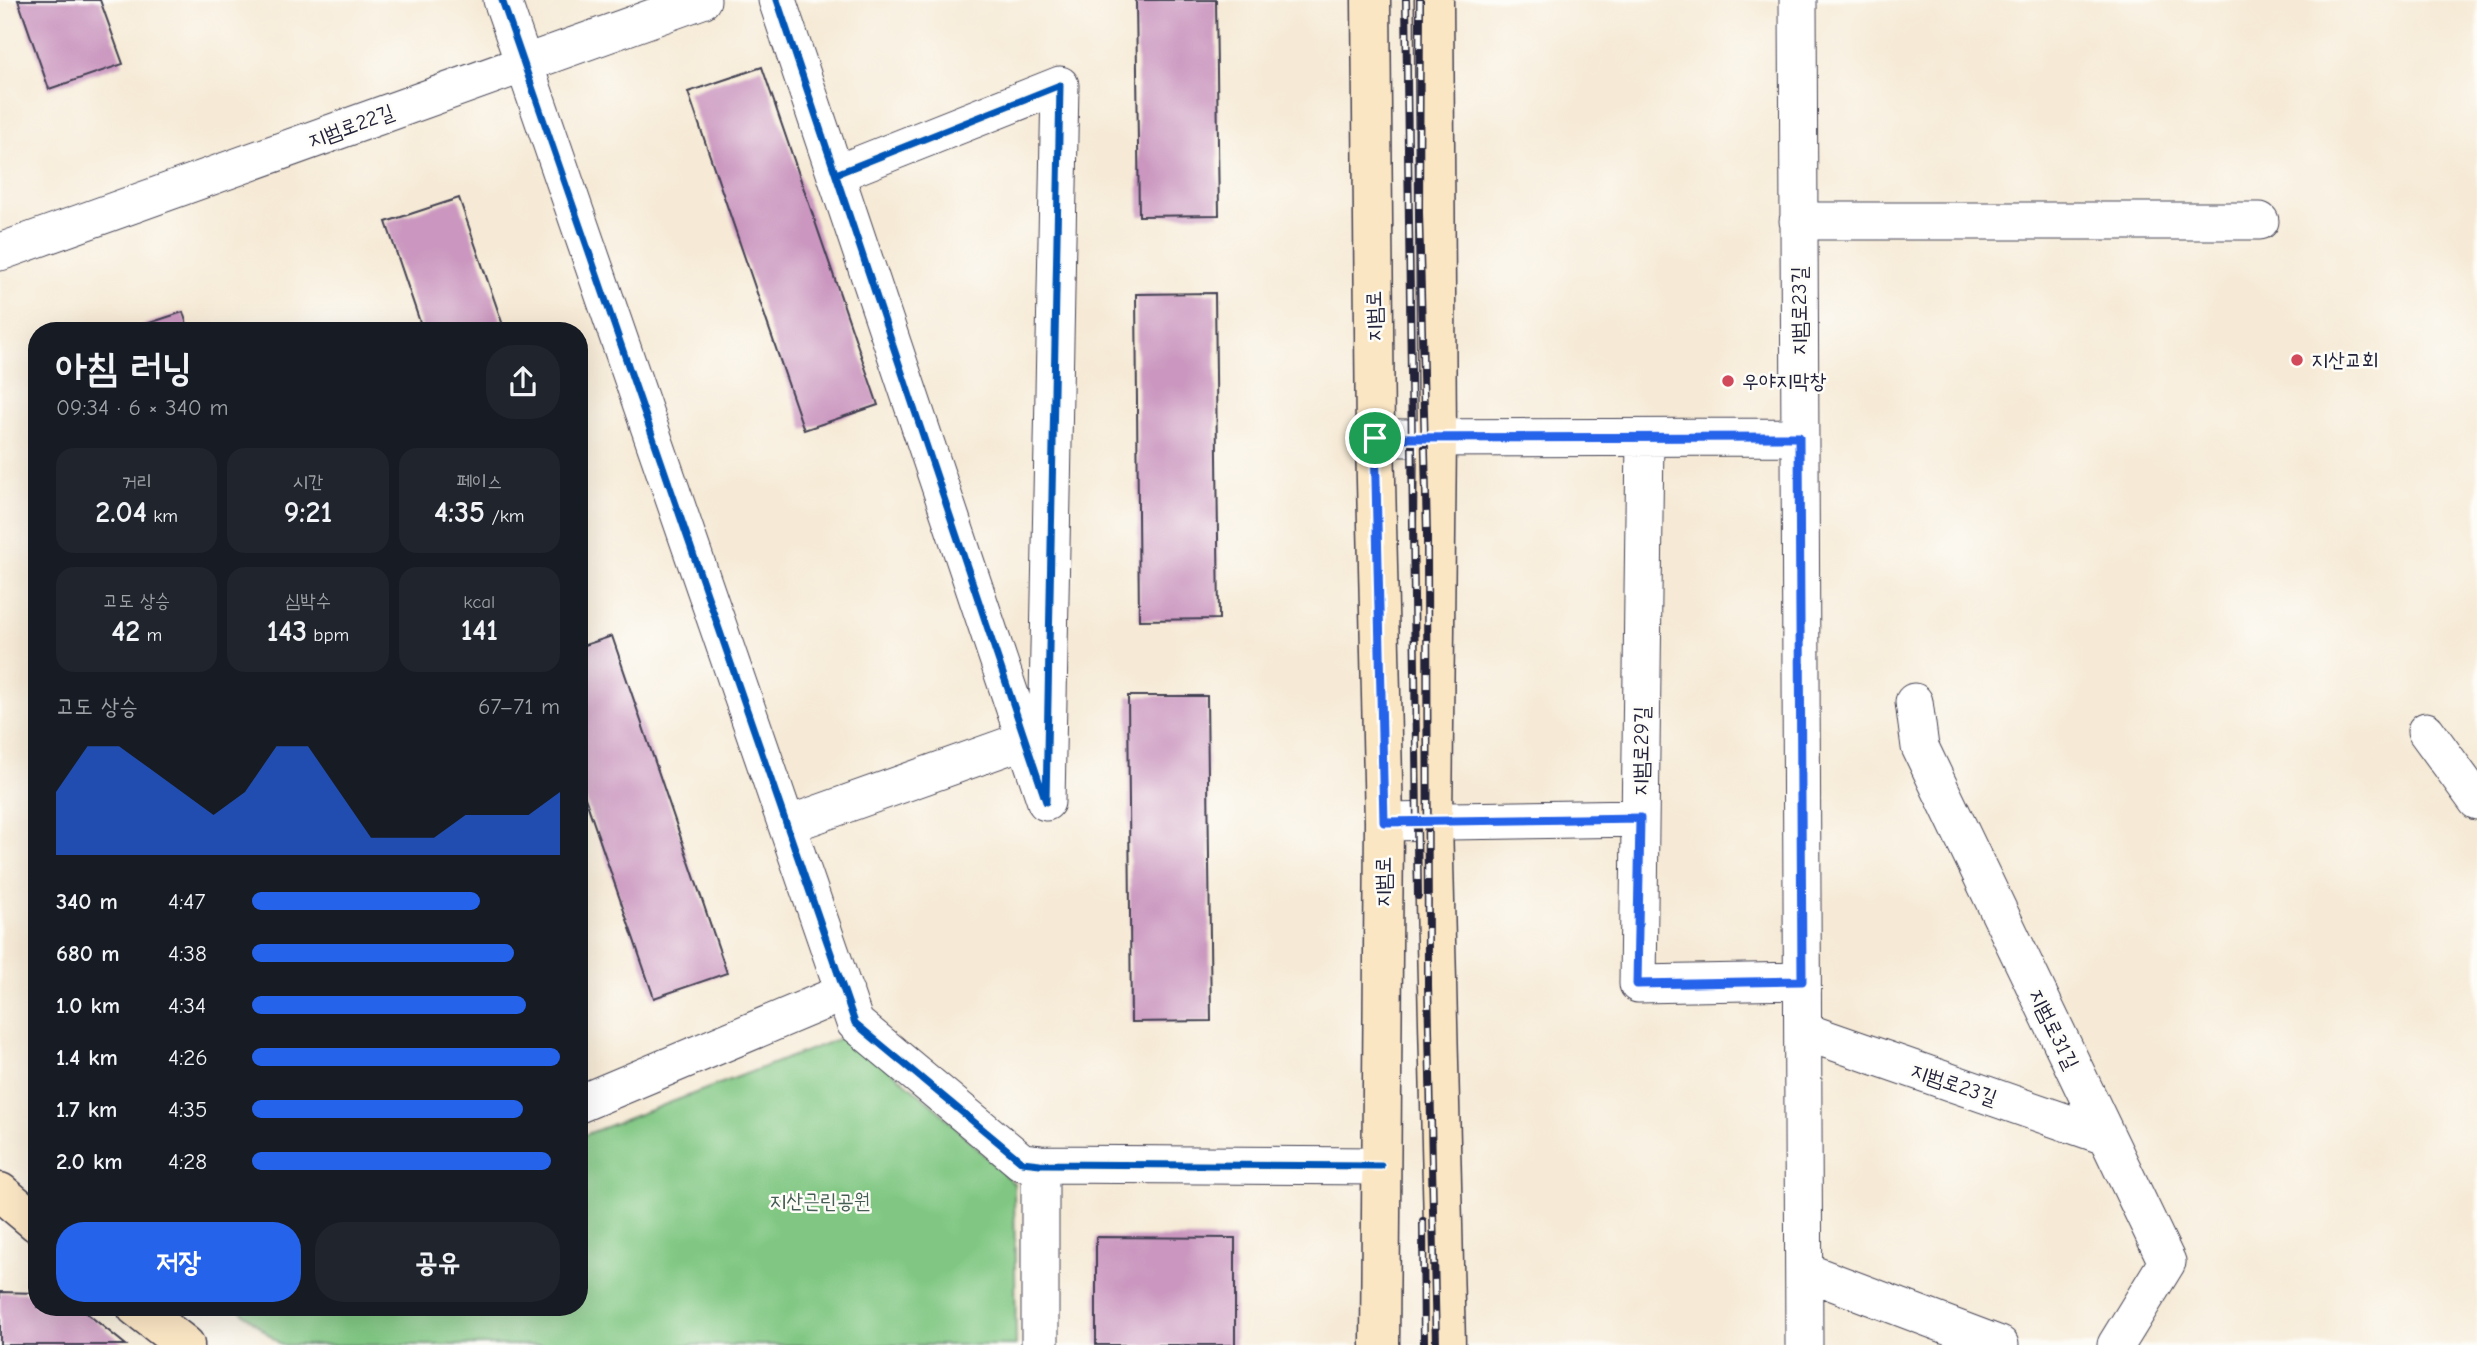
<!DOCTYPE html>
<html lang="ko">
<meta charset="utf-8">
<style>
body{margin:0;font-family:"Comic Neue","Poor Story",sans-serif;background:#20242c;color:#f1f3f6;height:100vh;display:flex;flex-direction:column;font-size:26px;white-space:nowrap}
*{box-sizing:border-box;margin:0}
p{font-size:23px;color:#9ea1a6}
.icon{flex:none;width:38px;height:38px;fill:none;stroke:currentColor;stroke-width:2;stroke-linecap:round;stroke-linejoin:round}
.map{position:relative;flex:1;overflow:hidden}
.drawer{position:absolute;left:28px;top:322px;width:560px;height:994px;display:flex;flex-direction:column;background:#171b24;border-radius:28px;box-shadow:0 7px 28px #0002}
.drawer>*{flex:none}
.pin{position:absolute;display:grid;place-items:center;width:60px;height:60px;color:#fff;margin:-30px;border:4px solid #fff;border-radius:50%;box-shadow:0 2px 7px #0007}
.round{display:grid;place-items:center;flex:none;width:74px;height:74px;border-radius:28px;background:#20242c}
.overview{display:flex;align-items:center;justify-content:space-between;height:119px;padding:0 28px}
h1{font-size:38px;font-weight:800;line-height:52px}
.stats{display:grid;grid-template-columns:repeat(3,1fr);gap:10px;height:119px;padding:7px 28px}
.stats div{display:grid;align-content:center;border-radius:18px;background:#20242c;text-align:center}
.stats b{font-size:30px;font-weight:800}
.stats small{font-size:19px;font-weight:400}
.stats p{font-size:19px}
.chart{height:196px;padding:14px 28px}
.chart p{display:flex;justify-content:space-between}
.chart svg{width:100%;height:126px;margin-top:7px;fill:#2563eb;opacity:.7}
.action{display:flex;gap:14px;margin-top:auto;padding:14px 28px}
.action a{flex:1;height:80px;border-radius:28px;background:#2563eb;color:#fff;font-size:28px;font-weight:800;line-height:80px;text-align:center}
.action a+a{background:#20242c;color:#f1f3f6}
ul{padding:0 28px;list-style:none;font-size:23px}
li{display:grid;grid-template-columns:112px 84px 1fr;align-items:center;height:52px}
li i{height:18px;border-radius:9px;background:#2563eb}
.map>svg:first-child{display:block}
.green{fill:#81c783;stroke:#52745f;stroke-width:2}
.building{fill:#cb97c0}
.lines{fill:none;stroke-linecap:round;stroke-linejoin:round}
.street-casing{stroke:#424052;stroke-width:39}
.secondary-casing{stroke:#424052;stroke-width:41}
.street{stroke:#fff;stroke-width:37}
.secondary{stroke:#fbe6c4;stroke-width:38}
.rail-casing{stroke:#22223b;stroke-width:8}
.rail{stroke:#fdfcf7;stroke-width:5;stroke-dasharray:16;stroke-linecap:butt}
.cycleway-casing{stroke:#fdfcf7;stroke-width:11}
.cycleway{stroke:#0057b8;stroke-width:7}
.route-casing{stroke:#fff;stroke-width:14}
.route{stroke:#2563eb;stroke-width:9}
.poi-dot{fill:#d1495b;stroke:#fdfcf7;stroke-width:2.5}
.labels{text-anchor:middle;stroke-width:5;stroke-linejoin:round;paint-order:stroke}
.street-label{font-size:21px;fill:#22223b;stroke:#fdfcf7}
.poi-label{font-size:21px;fill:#22223b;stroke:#fdfcf7;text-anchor:start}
.park-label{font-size:21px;fill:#435c54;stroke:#fdfcf7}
</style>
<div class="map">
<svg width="2477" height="1345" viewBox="0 0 2477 1345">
<rect width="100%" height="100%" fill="#fdfcf7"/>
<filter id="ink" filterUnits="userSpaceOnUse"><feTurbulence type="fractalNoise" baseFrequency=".0143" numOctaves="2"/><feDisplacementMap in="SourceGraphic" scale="14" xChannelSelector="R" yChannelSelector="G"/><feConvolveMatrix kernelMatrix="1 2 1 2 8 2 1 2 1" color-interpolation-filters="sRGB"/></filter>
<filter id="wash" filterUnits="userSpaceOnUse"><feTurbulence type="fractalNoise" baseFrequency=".00686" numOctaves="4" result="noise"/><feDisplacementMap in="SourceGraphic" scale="28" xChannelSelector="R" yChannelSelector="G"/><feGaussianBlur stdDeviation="1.57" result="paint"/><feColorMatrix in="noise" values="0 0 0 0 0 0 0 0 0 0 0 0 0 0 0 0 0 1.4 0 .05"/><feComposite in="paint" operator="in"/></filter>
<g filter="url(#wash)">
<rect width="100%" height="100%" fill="#f6ead6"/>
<path class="green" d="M849,1035L937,1109L1014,1184L1016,1345H281L236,1307H579V1137Z"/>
<g id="blocks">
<path class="building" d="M18,0H100L123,64L49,89Z
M1136,0H1216L1219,215L1139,216Z
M762,67L878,405L804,430L688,92Z
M459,198L505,331H423L386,222Z
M1215,293L1219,619L1139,620L1136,294Z
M183,312L189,331H128V330Z
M612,636L727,973L654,998L579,780V647Z
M1128,696H1207L1211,1021L1131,1022Z
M1096,1237L1235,1238V1345H1096Z
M0,1292L37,1293V1307H79L126,1345H0Z"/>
</g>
</g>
<g filter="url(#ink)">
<use href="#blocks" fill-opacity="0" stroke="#424052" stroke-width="2"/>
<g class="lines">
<g class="street-casing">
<path id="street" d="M502,0L855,1023L1022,1162L1040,1164L1381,1166
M777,0L1046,802L1060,85L836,174
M1798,0L1804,1345
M1798,221H2260
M0,252L702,0
M1375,438L1799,437
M1645,438L1638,984L1802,981
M1914,702L1920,747L2167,1262L2116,1345
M2426,731L2477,801
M1384,822L1640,818
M787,825L1025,740
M1803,1031L2105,1136
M579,1104L845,992
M1804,1271L2000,1345
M1040,1345V1164"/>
</g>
<g class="secondary-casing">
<path id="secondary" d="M1371,0L1375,438L1384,822L1380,1345
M1434,0L1437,438L1433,821L1446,1345
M0,1192L37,1223
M136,1307L185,1345"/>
</g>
<use href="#street" class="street"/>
<use href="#secondary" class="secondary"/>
<g class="rail-casing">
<path id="rail" d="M1406,0L1418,896
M1420,0L1419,212L1427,534L1428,985L1436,1345
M1423,1221L1424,1345"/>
</g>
<use href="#rail" class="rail"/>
<g class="cycleway-casing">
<path id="cycleway" d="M502,0L855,1023L1022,1162L1040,1164L1381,1166
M777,0L1046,802L1060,85L836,174"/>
</g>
<use href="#cycleway" class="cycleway"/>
</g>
</g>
<g class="lines" filter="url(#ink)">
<g class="route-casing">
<path id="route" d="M1799,437L1802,981L1637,984L1640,818L1384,822L1375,438Z"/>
</g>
<use href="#route" class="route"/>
</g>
<g class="poi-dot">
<circle cx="2297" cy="360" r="7"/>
<circle cx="1728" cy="381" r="7"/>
</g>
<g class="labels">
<g class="street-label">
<text transform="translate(351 126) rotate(-20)" y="7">지범로22길</text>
<text transform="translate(1799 311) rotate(-90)" y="7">지범로23길</text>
<text transform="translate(1374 316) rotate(-91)" y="7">지범로</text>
<text transform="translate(1641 751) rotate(-89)" y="7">지범로29길</text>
<text transform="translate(1383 882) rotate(-90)" y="7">지범로</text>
<text transform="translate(2054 1029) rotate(64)" y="7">지범로31길</text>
<text transform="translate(1954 1084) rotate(19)" y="7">지범로23길</text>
</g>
<g class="poi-label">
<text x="2311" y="367">지산교회</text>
<text x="1742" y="388">우야지막창</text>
</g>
<g class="park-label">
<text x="820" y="1208">지산근린공원</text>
</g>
</g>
</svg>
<div class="pin" style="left:1375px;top:438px;background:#1e9e55"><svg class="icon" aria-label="arrive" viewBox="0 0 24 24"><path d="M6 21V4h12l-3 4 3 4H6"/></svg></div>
<section class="drawer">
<div class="overview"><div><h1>아침 러닝</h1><p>09:34 · 6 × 340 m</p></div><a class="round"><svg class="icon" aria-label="share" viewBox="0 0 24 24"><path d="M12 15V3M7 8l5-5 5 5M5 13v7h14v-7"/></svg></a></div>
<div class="stats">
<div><p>거리</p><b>2.04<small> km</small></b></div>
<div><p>시간</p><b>9:21</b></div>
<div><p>페이스</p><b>4:35<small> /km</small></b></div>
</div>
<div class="stats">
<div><p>고도 상승</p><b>42<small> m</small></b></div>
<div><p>심박수</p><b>143<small> bpm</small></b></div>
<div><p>kcal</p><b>141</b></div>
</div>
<div class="chart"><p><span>고도 상승</span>67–71 m</p>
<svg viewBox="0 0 160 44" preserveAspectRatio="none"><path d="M0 44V22L10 6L20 6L30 14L40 22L50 30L60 22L70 6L80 6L90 22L100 38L110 38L120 38L130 30L140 30L150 30L160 22V44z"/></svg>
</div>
<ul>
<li><b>340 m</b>4:47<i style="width:74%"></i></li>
<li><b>680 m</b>4:38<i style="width:85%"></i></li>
<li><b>1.0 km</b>4:34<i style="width:89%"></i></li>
<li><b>1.4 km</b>4:26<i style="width:100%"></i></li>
<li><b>1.7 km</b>4:35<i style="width:88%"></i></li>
<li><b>2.0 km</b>4:28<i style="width:97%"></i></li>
</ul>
<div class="action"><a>저장</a><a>공유</a></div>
</section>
</div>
